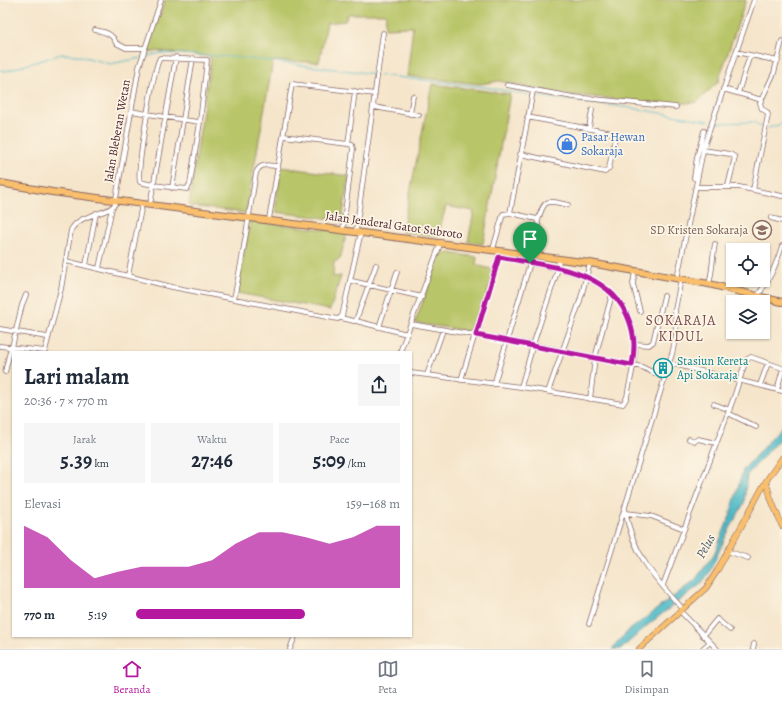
<!DOCTYPE html>
<html lang="id">
<meta charset="utf-8">
<style>
body{margin:0;font-family:Alegreya,serif;background:#f6f6f7;color:#1f2937;height:100vh;display:flex;flex-direction:column;font-size:15px;white-space:nowrap}
*{box-sizing:border-box;margin:0}
p{font-size:13px;color:#747a83}
.icon{flex:none;width:22px;height:22px;fill:none;stroke:currentColor;stroke-width:2;stroke-linecap:round;stroke-linejoin:round}
.map{position:relative;flex:1;overflow:hidden}
.details{position:absolute;left:12px;top:351px;width:400px;height:286px;display:flex;flex-direction:column;background:#fff;border-radius:0px;box-shadow:0 1px 3px #0004}
.details>*{flex:none}
.fabs{position:absolute;left:726px;top:243px;display:grid;gap:8px}
.fabs a{display:grid;place-items:center;width:44px;height:44px;border-radius:0px;background:#fff;box-shadow:0 1px 3px #0004;font-size:20px}
.pin{position:absolute;display:grid;place-items:center;width:34px;height:34px;color:#fff;margin:-41px -17px;border-radius:50% 50% 50% 0;rotate:-45deg;box-shadow:0 0 4px #0007}
.pin .icon{rotate:45deg}
.round{display:grid;place-items:center;flex:none;width:42px;height:42px;border-radius:0px;background:#f6f6f7}
.head{display:flex;align-items:center;justify-content:space-between;height:68px;padding:0 12px}
h1{font-size:22px;font-weight:600;line-height:30px}
.figures{display:grid;grid-template-columns:repeat(3,1fr);gap:6px;height:68px;padding:4px 12px}
.figures div{display:grid;align-content:center;border-radius:0px;background:#f6f6f7;text-align:center}
.figures b{font-size:20px;font-weight:600}
.figures small{font-size:11px;font-weight:400}
.figures p{font-size:11px}
.chart{height:112px;padding:8px 12px}
.chart p{display:flex;justify-content:space-between}
.chart svg{width:100%;height:72px;margin-top:4px;fill:#b5179e;opacity:.7}
ul{padding:0 12px;list-style:none;font-size:13px}
li{display:grid;grid-template-columns:64px 48px 1fr;align-items:center;height:30px}
li i{height:10px;border-radius:5px;background:#b5179e}
.tabs{display:flex;justify-content:space-around;align-items:center;height:56px;border-top:1px solid #e0e1e3;background:#fff;font-size:11px;color:#747a83}
.tabs a{display:grid;justify-items:center;gap:2px}
.tabs .current{color:#b5179e}
.map>svg:first-child{display:block}
.green{fill:#b8c567;stroke:#817249}
.water{fill:#4bb8c6;stroke:#4a6c78}
.lines{fill:none;stroke-linecap:round;stroke-linejoin:round}
.stream{stroke:#4bb8c6;stroke-width:1}
.minor-casing{stroke:#866463;stroke-width:5.5}
.major-casing{stroke:#866463;stroke-width:6}
.highway-casing{stroke:#866463;stroke-width:8}
.minor{stroke:#fff;stroke-width:4}
.major{stroke:#f9bf6d;stroke-width:5}
.highway{stroke:#f9bf6d;stroke-width:6}
.route-casing{stroke:#fff;stroke-width:8}
.route{stroke:#b5179e;stroke-width:5}
.labels{text-anchor:middle;stroke-width:3.5;stroke-linejoin:round;paint-order:stroke}
.street-label{font-size:12px;fill:#4a1f2b;stroke:#fcf5e5}
.shop-label{font-size:12px;fill:#366cbe;stroke:#fcf5e5;text-anchor:start}
.education-label{font-size:12px;fill:#785e54;stroke:#fcf5e5;text-anchor:end}
.culture-label{font-size:12px;fill:#0d838f;stroke:#fcf5e5;text-anchor:start}
.water-label{font-size:13px;font-style:italic;fill:#4a5561;stroke:#fcf5e5}
.quarter-label{font-size:14px;letter-spacing:1px;fill:#7d4c4e;stroke:#fcf5e5}
</style>
<div class="map">
<svg width="782" height="649" viewBox="0 0 782 649">
<rect width="100%" height="100%" fill="#fcf5e5"/>
<filter id="ink" filterUnits="userSpaceOnUse"><feTurbulence type="fractalNoise" baseFrequency=".025" numOctaves="2"/><feDisplacementMap in="SourceGraphic" scale="8" xChannelSelector="R" yChannelSelector="G"/><feConvolveMatrix kernelMatrix="1 2 1 2 8 2 1 2 1" color-interpolation-filters="sRGB"/></filter>
<filter id="wash" filterUnits="userSpaceOnUse"><feTurbulence type="fractalNoise" baseFrequency=".012" numOctaves="4" result="noise"/><feDisplacementMap in="SourceGraphic" scale="16" xChannelSelector="R" yChannelSelector="G"/><feGaussianBlur stdDeviation="0.9" result="paint"/><feColorMatrix in="noise" values="0 0 0 0 0 0 0 0 0 0 0 0 0 0 0 0 0 1.4 0 .05"/><feComposite in="paint" operator="in"/></filter>
<g filter="url(#wash)">
<rect width="100%" height="100%" fill="#f5e5cb"/>
<path class="green" d="M165,0H746L718,82L697,102L675,104L632,101L555,93L499,81L480,84L407,76L413,27L385,28L386,14H348L345,21L327,23L319,62L273,61L246,213L189,206L211,57L160,51L147,53Z
M432,84L510,94L483,244L468,242L474,211L446,206L438,236L402,232Z
M281,167L349,176L342,220L275,212Z
M250,221L347,232L340,259L334,262L333,277L341,276L330,310L237,293Z
M441,252L477,257L476,265L495,270L475,332L415,323Z"/>
<path class="water" d="M782,426V436L747,475L744,503L727,534L709,573L701,584L649,624L621,649H612L627,632L695,580L714,554L730,516L743,470Z"/>
<g class="lines">
<path class="stream" d="M144,57L161,53L235,57L375,74
M0,70L6,71L62,54L77,55L110,64L141,58
M379,75L484,87L530,95
M533,96L631,108L709,121
M715,123L754,122L761,127
M768,128L782,124"/>
</g>
</g>
<g filter="url(#ink)">
<g class="lines">
<g class="minor-casing">
<path id="minor" d="M95,30C105,32 112,33 116,43L126,48H144
M736,52L778,61
M507,85L573,97L676,107
M723,89L762,100
M738,93L750,55
M374,107L419,115
M131,111C154,115 176,119 200,122L190,184L187,189L153,185L140,182C136,172 154,66 160,58L207,60L200,122
M410,114L413,96
M589,128L592,110
M284,136L348,144
M703,150L730,154L735,157L728,186
M520,154L605,172L609,168L615,138L612,133L527,117
M697,179L694,178L697,157L704,131
M696,187H739L782,196
M172,188L193,58
M753,190L768,115L767,112L762,109L760,103L774,73L782,41
M150,205L176,57
M510,213L533,91
M771,218L782,221
M269,219L292,84L375,94
M538,221C544,198 547,200 568,205
M343,229L353,149L352,145L348,144L355,91
M356,231L383,33
M493,249L503,214L510,213L537,219L538,224L530,263L494,384
M499,257C555,268 627,271 635,343C637,357 629,383 627,397L623,404L521,387
M66,261L128,276L142,204
M86,265L96,213
M99,268L112,208
M635,271L633,284L640,311
M128,276L172,287L338,319L342,316L361,232
M677,279L704,146L754,0
M352,281L422,297
M709,284C713,270 712,259 715,244
M757,296C770,280 776,265 782,246
M234,299L242,258L256,173C260,163 267,165 276,166
M341,318L354,321L356,320L376,265
M356,321L407,334
M411,324L533,345L558,269L559,258
M379,327L397,272
M0,329L47,337
M635,344L649,345L653,342L664,296
M0,346L45,351L61,289L71,230C81,212 107,216 115,204L139,67L161,0
M12,347L22,305L26,295
M400,352L441,242
M669,363L782,391
M5,372L11,347
M411,373L521,387L533,345L642,367L664,378
M427,375L443,330
M461,380L499,256
M760,385L768,363
M777,390L782,372
M548,392L580,301L590,263
M590,399L595,358L612,294
M714,404L730,410
M728,413L756,427
M689,439L695,441L698,439L716,443
M625,509C632,553 654,578 683,609
M626,513L651,516L684,529
M727,551L748,558
M663,585L734,397L746,360L751,357L782,368
M681,612L717,649
M589,624L672,354L676,336L675,310L681,279
M703,636L717,619L730,630
M290,649L295,636
M702,649L709,643
M753,649L754,644"/>
</g>
<g class="major-casing">
<path id="major" d="M782,458L766,481L771,499L782,526
M639,649L706,588L717,571L766,481"/>
</g>
<g class="highway-casing">
<path id="highway" d="M0,183L52,192L590,263L709,284L782,302"/>
</g>
<use href="#minor" class="minor"/>
<use href="#major" class="major"/>
<use href="#highway" class="highway"/>
</g>
</g>
<g class="lines" filter="url(#ink)">
<g class="route-casing">
<path id="route" d="M499,257C546,266 610,268 629,320C635,336 635,349 632,365L476,335Z"/>
</g>
<use href="#route" class="route"/>
</g>
<defs>
<g id="shop-ring" transform="scale(1)"><circle r="9.5" fill="#fcf5e5" stroke="#3f7fe0" stroke-width="1.5"/><path d="M-5-2.5h2.3a2.7 3.5 0 0 1 5.4 0H5L5.5 6h-11ZM-1.5-2.5h3a1.5 2.3 0 0 0-3 0Z" fill="#3f7fe0"/></g>
<g id="school-ring" transform="scale(1)"><circle r="9.5" fill="#fcf5e5" stroke="#8d6e63" stroke-width="1.5"/><path d="M0-5L7-2L0 1L-7-2ZM-4 1L0 2.5L4 1V4Q0 6-4 4Z" fill="#8d6e63"/></g>
<g id="building-ring" transform="scale(1)"><circle r="9.5" fill="#fcf5e5" stroke="#0f9aa8" stroke-width="1.5"/><path d="M-4-6H4V6H1V3H-1V6H-4ZM-2.5-4.3h1.7v1.8h-1.7ZM.8-4.3h1.7v1.8H.8ZM-2.5-1h1.7V.8h-1.7ZM.8-1h1.7V.8H.8Z" fill="#0f9aa8"/></g>
</defs>
<g fill-rule="evenodd">
<use href="#shop-ring" x="567" y="144"/>
<use href="#school-ring" x="762" y="230"/>
<use href="#building-ring" x="663" y="368"/>
</g>
<g class="labels">
<g class="street-label">
<text transform="translate(117 131) rotate(-80)" y="4">Jalan Bleberan Wetan</text>
<text transform="translate(394 225) rotate(8)" y="4">Jalan Jenderal Gatot Subroto</text>
</g>
<g class="shop-label">
<text x="581" y="141">Pasar Hewan<tspan x="581" dy="14">Sokaraja</tspan></text>
</g>
<g class="education-label">
<text x="748" y="234">SD Kristen Sokaraja</text>
</g>
<g class="culture-label">
<text x="677" y="365">Stasiun Kereta<tspan x="677" dy="14">Api Sokaraja</tspan></text>
</g>
<g class="water-label">
<text transform="translate(705 546) rotate(-61)" y="5">Pelus</text>
</g>
<g class="quarter-label">
<text x="681" y="325">SOKARAJA<tspan x="681" dy="16">KIDUL</tspan></text>
</g>
</g>
</svg>
<div class="fabs">
<a><svg class="icon" aria-label="locate" viewBox="0 0 24 24"><circle cx="12" cy="12" r="6"/><path d="M12 2v4M12 18v4M2 12h4M18 12h4"/></svg></a>
<a><svg class="icon" aria-label="layers" viewBox="0 0 24 24"><path d="M12 4l9 5-9 5-9-5zM3 14l9 5 9-5"/></svg></a>
</div>
<div class="pin" style="left:530px;top:263px;background:#1e9e55"><svg class="icon" aria-label="arrive" viewBox="0 0 24 24"><path d="M6 21V4h12l-3 4 3 4H6"/></svg></div>
<section class="details">
<div class="head"><div><h1>Lari malam</h1><p>20:36 · 7 × 770 m</p></div><a class="round"><svg class="icon" aria-label="share" viewBox="0 0 24 24"><path d="M12 15V3M7 8l5-5 5 5M5 13v7h14v-7"/></svg></a></div>
<div class="figures">
<div><p>Jarak</p><b>5.39<small> km</small></b></div>
<div><p>Waktu</p><b>27:46</b></div>
<div><p>Pace</p><b>5:09<small> /km</small></b></div>
</div>
<div class="chart"><p><span>Elevasi</span>159–168 m</p>
<svg viewBox="0 0 160 44" preserveAspectRatio="none"><path d="M0 44V6L10 13L20 27L30 38L40 34L50 31L60 31L70 31L80 27L90 17L100 10L110 10L120 13L130 17L140 13L150 6L160 6V44z"/></svg>
</div>
<ul>
<li><b>770 m</b>5:19<i style="width:64%"></i></li>
</ul>
</section>
</div>
<nav class="tabs">
<a class="current"><svg class="icon" aria-label="home" viewBox="0 0 24 24"><path d="M3 11l9-7 9 7M6 9v11h12V9"/></svg>Beranda</a>
<a><svg class="icon" aria-label="map" viewBox="0 0 24 24"><path d="M3 6l6-2 6 2 6-2v14l-6 2-6-2-6 2zM9 4v14M15 6v14"/></svg>Peta</a>
<a><svg class="icon" aria-label="saved" viewBox="0 0 24 24"><path d="M7 4h10v16l-5-4-5 4z"/></svg>Disimpan</a>
</nav>
